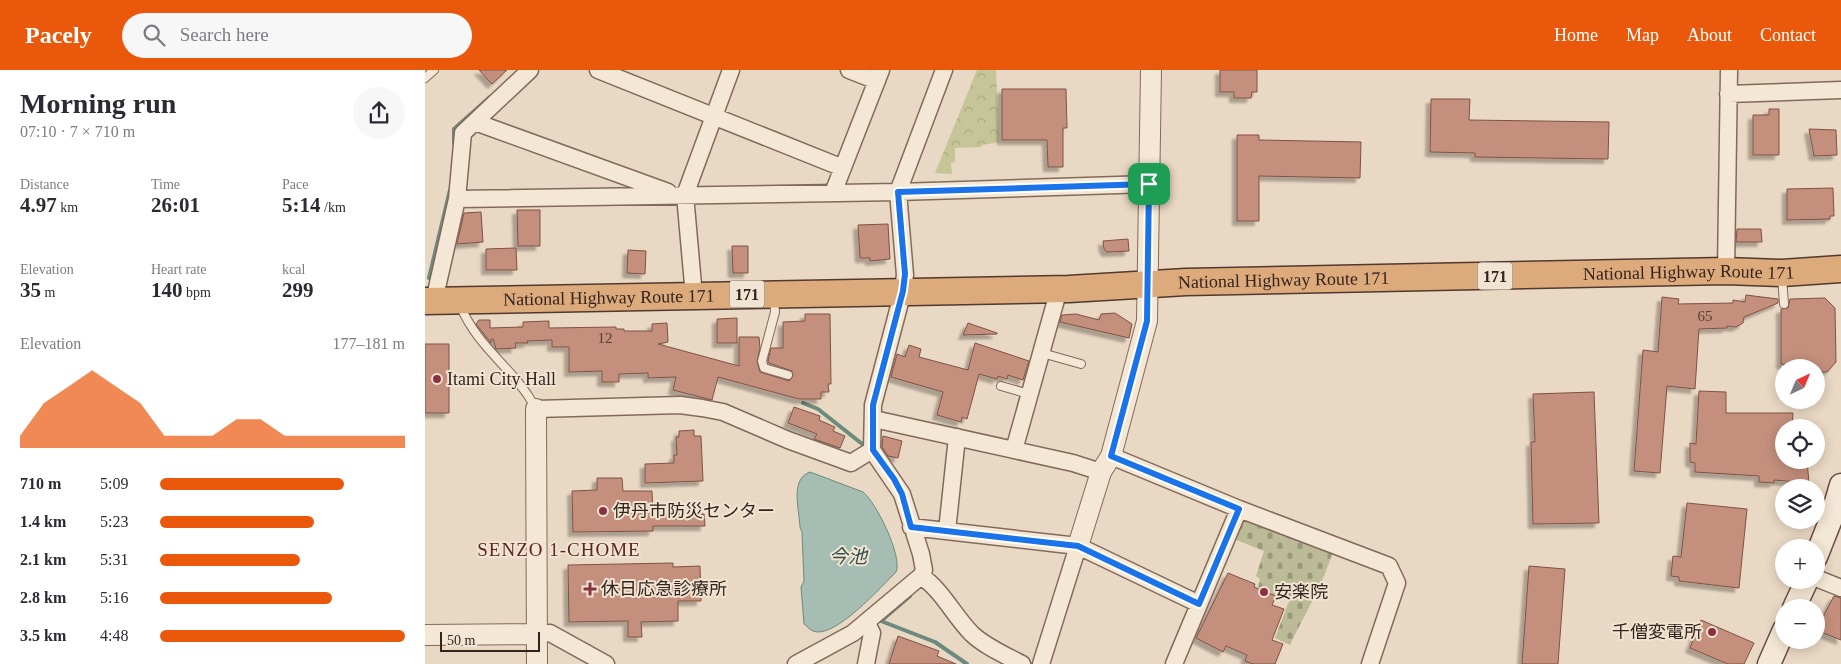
<!DOCTYPE html>
<meta charset="utf-8">
<style>
body{margin:0;font-family:"Times New Roman","Noto Sans JP",serif;background:#f7f7f7;color:#2b2b33;height:100vh;display:flex;flex-direction:column;font-size:19px;white-space:nowrap}
*{box-sizing:border-box;margin:0}
p{font-size:16px;color:#7c7c81}
.icon{flex:none;width:28px;height:28px;fill:none;stroke:currentColor;stroke-width:2;stroke-linecap:round;stroke-linejoin:round}
.map{position:relative;flex:1;overflow:hidden}
.drawer{display:flex;flex-direction:column;background:#fff;width:425px}
.drawer>*{flex:none}
.needle{width:32px;rotate:44deg}
.fabs{position:absolute;left:1350px;top:289px;display:grid;gap:10px}
.fabs a{display:grid;place-items:center;width:50px;height:50px;border-radius:50%;background:#fff;box-shadow:0 2px 12px #0003;font-size:25px}
.scale{position:absolute;left:15px;bottom:12px;width:100px;box-sizing:border-box;padding-left:5px;border:2px solid #33251e;border-top:0;font-size:14px;line-height:18px;white-space:nowrap;color:#33251e;-webkit-text-stroke:4px #f2e4d2;paint-order:stroke}
.pin{position:absolute;display:grid;place-items:center;width:42px;height:42px;color:#fff;margin:-21px;border-radius:10px;box-shadow:0 2px 8px #0006}
.round{display:grid;place-items:center;flex:none;width:52px;height:52px;border-radius:26px;background:#f7f7f7}
.overview{display:flex;align-items:center;justify-content:space-between;height:85px;padding:0 20px}
h1{font-size:28px;font-weight:700;line-height:38px}
.metrics{display:grid;grid-template-columns:repeat(3,1fr);gap:8px;height:85px;padding:5px 20px}
.metrics div{display:grid;align-content:center}
.metrics b{font-size:21px;font-weight:700}
.metrics small{font-size:14px;font-weight:400}
.metrics p{font-size:14px}
.chart{height:140px;padding:10px 20px}
.chart p{display:flex;justify-content:space-between}
.chart svg{width:100%;height:90px;margin-top:5px;fill:#ea580c;opacity:.7}
ul{padding:0 20px;list-style:none;font-size:16px}
li{display:grid;grid-template-columns:80px 60px 1fr;align-items:center;height:38px}
li i{height:12px;border-radius:6px;background:#ea580c}
header{display:flex;align-items:center;gap:30px;box-sizing:border-box;height:70px;padding:0 25px;background:#ea580c;color:#fff}
header strong{font-size:24px}
nav{display:flex;gap:28px;margin-inline-start:auto;font-size:18px}
.search{width:350px;height:45px;background:#f7f7f7;display:flex;align-items:center;gap:12px;box-sizing:border-box;padding:0 18px;border-radius:28px;color:#7c7c81;font-size:19px}
main{display:flex;flex:1;min-height:0}
.map>svg:first-child{display:block}
.cemetery{fill:url(#cemetery-stones)}
.park{fill:url(#park-crowns)}
.water{fill:#a5bdb2;stroke:#6d8a7e}
.lines{fill:none;stroke-linecap:round;stroke-linejoin:round}
.stream{stroke:#6d8a7e;stroke-width:4}
.building{fill:#c48f7c;stroke:#7f5244;filter:url(#shadow)}
.service-casing{stroke:#826a5b;stroke-width:10}
.minor-casing{stroke:#826a5b;stroke-width:19}
.tertiary-casing{stroke:#826a5b;stroke-width:22}
.secondary-casing{stroke:#644c3f;stroke-width:25}
.trunk-casing{stroke:#503a2f;stroke-width:29}
.service{stroke:#f5e7d5;stroke-width:8}
.minor{stroke:#f5e7d5;stroke-width:16}
.tertiary{stroke:#f5e7d5;stroke-width:20}
.secondary{stroke:#f5e7d5;stroke-width:22}
.trunk{stroke:#ddaa7c;stroke-width:26}
.route-casing{stroke:#fff;stroke-width:10}
.route{stroke:#1a73e8;stroke-width:6}
.poi-dot{fill:#8b313f;stroke:#f2e4d2;stroke-width:2}
.labels{text-anchor:middle;stroke-width:4;stroke-linejoin:round;paint-order:stroke}
.number-label{font-size:15px;fill:#574036}
.shield{fill:#f2e4d2;stroke:#6c5e54;stroke-width:1}
.shield-label{font-size:16px;font-weight:bold;fill:#33251e}
.street-label{font-size:18px;fill:#33251e;stroke:#f2e4d2}
.poi-label{font-size:18px;fill:#33251e;stroke:#f2e4d2;text-anchor:start}
.neighbourhood-label{font-size:19px;letter-spacing:1px;fill:#5c2522;stroke:#f2e4d2}
.water-label{font-size:19px;font-style:italic;fill:#2f514a;stroke:#f2e4d2}
</style>
<header>
<strong>Pacely</strong>
<div class="search"><svg class="icon" aria-label="search" viewBox="0 0 24 24"><circle cx="10" cy="10" r="6"/><path d="M15 15l6 6"/></svg>Search here</div>
<nav><a>Home</a><a>Map</a><a>About</a><a>Contact</a></nav>
</header>
<main>
<section class="drawer">
<div class="overview"><div><h1>Morning run</h1><p>07:10 · 7 × 710 m</p></div><a class="round"><svg class="icon" aria-label="share" viewBox="0 0 24 24"><path d="M12 15V3M7 8l5-5 5 5M5 13v7h14v-7"/></svg></a></div>
<div class="metrics">
<div><p>Distance</p><b>4.97<small> km</small></b></div>
<div><p>Time</p><b>26:01</b></div>
<div><p>Pace</p><b>5:14<small> /km</small></b></div>
</div>
<div class="metrics">
<div><p>Elevation</p><b>35<small> m</small></b></div>
<div><p>Heart rate</p><b>140<small> bpm</small></b></div>
<div><p>kcal</p><b>299</b></div>
</div>
<div class="chart"><p><span>Elevation</span>177–181 m</p>
<svg viewBox="0 0 160 44" preserveAspectRatio="none"><path d="M0 44V38L10 22L20 14L30 6L40 14L50 22L60 38L70 38L80 38L90 30L100 30L110 38L120 38L130 38L140 38L150 38L160 38V44z"/></svg>
</div>
<ul>
<li><b>710 m</b>5:09<i style="width:75%"></i></li>
<li><b>1.4 km</b>5:23<i style="width:63%"></i></li>
<li><b>2.1 km</b>5:31<i style="width:57%"></i></li>
<li><b>2.8 km</b>5:16<i style="width:70%"></i></li>
<li><b>3.5 km</b>4:48<i style="width:100%"></i></li>
</ul>
</section>
<div class="map">
<svg width="1416" height="594" viewBox="0 0 1416 594">
<defs>
<pattern id="cemetery-stones" width="16" height="16" patternUnits="userSpaceOnUse" patternTransform="scale(1.25)"><rect width="16" height="16" fill="#bcbb97"/><path d="M2 7V4a2 2 0 0 1 4 0v3zM10 15v-3a2 2 0 0 1 4 0v3z" fill="#99987b"/></pattern>
<pattern id="park-crowns" width="20" height="18" patternUnits="userSpaceOnUse" patternTransform="scale(1.25)"><rect width="20" height="18" fill="#c6c598"/><path d="M2 6a3 3 0 1 1 6 0M12 15a3 3 0 1 1 6 0" fill="none" stroke="#aba983"/></pattern>
<filter id="shadow"><feDropShadow dx="-4.5" dy="4.5" stdDeviation="1" flood-color="#0004"/></filter>
</defs>
<rect width="100%" height="100%" fill="#e9d8c3"/>
<path class="cemetery" d="M817,449L909,478C899,513 880,543 865,575L850,568L864,531L833,517L835,509L831,506L839,481L809,469Z"/>
<path class="park" d="M552,0H571L574,72L557,75V77L530,78V92L526,93L527,104L510,103Z"/>
<path class="water" d="M385,402L438,422C451,432 478,487 471,502C457,516 409,570 388,561C385,560 382,556 379,554L376,517L379,511L377,462L375,457C374,438 365,409 385,402Z"/>
<g class="lines">
<path class="stream" d="M29,74V59L65,27
M4,208L25,120
M378,333L393,339L441,377
M485,526L456,551L510,572L542,594"/>
</g>
<path class="building" d="M54,0H82L67,14Z
M795,0H832V22H827L826,28H809V22H795Z
M577,19H641L642,58H638V97H623L622,70H577Z
M1006,29H1045L1044,50L1184,52L1183,89L1050,87V83L1005,82Z
M1344,39H1354V85H1328V45H1344Z
M1384,59L1411,60L1412,85L1389,86Z
M812,65H834V70L936,72L935,108L834,106V151H812Z
M1408,118L1409,146H1405V149L1362,150V119Z
M92,140H115V176H93Z
M56,142L58,172L32,174L39,143Z
M463,154L465,189L445,191V188H435L433,155Z
M1312,159H1336L1337,172H1311Z
M703,169L704,181L682,182L679,179L678,171Z
M307,176H323V203H308Z
M91,178L92,200H61V179Z
M203,180L221,181L220,204L202,203Z
M1321,225L1353,229V233L1319,247L1318,253L1311,257L1302,256V258L1274,259L1270,319L1242,316L1235,403L1209,401L1218,280L1233,282L1237,227L1254,229L1253,234L1308,233V230L1320,232Z
M1400,228L1410,238L1411,292L1402,302H1391V298H1365V295L1356,294V239L1363,238L1365,229Z
M690,243L707,254L704,268L635,252L637,245L651,244L674,250L676,244Z
M380,244H405L406,314H403L404,322H396V329H374L293,307L287,330L248,320L251,307L223,308V303L194,304V312H177V301L144,302V277H127V270L102,271L103,273H90L91,278L71,279L68,269H66V273L51,254L54,250H65V258L98,257V252L124,251V258L191,257V259H199V261H227V254L242,253L243,272L233,274L314,296V267H334L335,278L332,292L335,302L364,311L368,306L367,301L344,293L343,291L346,278H358V252L380,251Z
M312,248V273H292V249Z
M543,253L572,263V264L538,265Z
M550,273L604,291L598,310L583,305L582,309L573,306L572,309L554,304L542,349L537,347L536,352L512,345L518,322L466,307L472,284L480,287L484,275L496,279L494,287L543,300Z
M0,274H24V343H0Z
M1274,321L1301,322V343H1368L1367,358H1359V390H1382L1384,413L1349,410V413L1334,412V406L1270,402V393L1265,392V373L1271,374Z
M1169,322L1174,453L1108,454L1106,372H1110L1108,324Z
M369,337L395,346L394,350L410,357L408,361L420,366L415,378L389,369L392,364L363,353Z
M269,360V366H276L278,411L220,413V394L249,393V385H252L251,367H254V361Z
M458,366L477,371L473,388L463,386L457,377Z
M172,408H197L198,421H227L228,444H279L280,456H228V461L148,462L147,421L172,420Z
M1262,433L1322,439L1314,518L1254,511V507L1246,506L1248,486L1256,487Z
M248,493V497L275,496L276,531H253V551L216,552L217,567H203V551L144,552L143,495Z
M1104,496L1140,499L1133,594H1097Z
M803,503L830,514L829,517L851,526L847,535L859,539L847,570L858,574L850,594H828L820,591L822,585L801,576L798,582L771,568Z
M1409,526L1416,528V570L1391,560Z
M1276,550L1329,573L1319,594H1303L1265,578Z
M473,566L514,581L512,586L531,594H464Z"/>
<g class="lines">
<g class="service-casing">
<path id="service" d="M0,8L9,0
M1357,207L1359,234
M349,228L350,242L337,291L339,298L363,305
M35,235C53,279 89,298 110,337
M617,283L656,294
M576,316L604,324"/>
</g>
<g class="minor-casing">
<path id="minor" d="M173,0L418,98
M424,0L452,11
M1303,24L1416,20
M50,52L243,122
M408,123L456,0
M32,129L473,122L724,114
M1301,201L1304,0
M269,226L260,125L306,0
M9,231L32,129L38,63L105,0
M111,339L255,335L277,338L298,342L363,370L426,393L447,380
M449,349L648,393L676,402
M589,380L634,219
M686,386L814,439L964,496L972,513L945,594
M486,457L653,476L774,534
M522,461L532,367
M496,506C517,520 529,546 547,564C561,577 580,585 597,594
M1391,508L1416,518
M112,564L125,563L181,594
M371,594L428,563L496,506L499,500L496,484L477,424L447,380L448,335L478,221L480,205L473,122L519,0
M441,594L447,563L442,553
M616,594L653,476
M749,594L814,439"/>
</g>
<g class="tertiary-casing">
<path id="tertiary" d="M111,339L112,594
M653,476L676,402L686,386L722,251L726,0
M0,565L112,564"/>
</g>
<g class="secondary-casing">
<path id="secondary" d="M1391,487L1406,449L1416,415
M1369,538L1382,510
M1344,594L1359,560"/>
</g>
<g class="trunk-casing">
<g id="trunk">
<path id="s1" d="M0,231L644,219L761,212L1301,201L1357,203L1416,199"/>
</g>
</g>
<use href="#service" class="service"/>
<use href="#minor" class="minor"/>
<use href="#tertiary" class="tertiary"/>
<use href="#secondary" class="secondary"/>
<use href="#trunk" class="trunk"/>
</g>
<g class="lines">
<g class="route-casing">
<path id="route" d="M724,114L722,251L686,386L814,439L774,534L653,476L486,457L477,424L469,409L448,380V335L478,221L480,204L473,122Z"/>
</g>
<use href="#route" class="route"/>
</g>
<g class="poi-dot">
<circle cx="12" cy="309" r="5"/>
<circle cx="178" cy="441" r="5"/>
<path d="M162.5 511.5h5v5h5v5h-5v5h-5v-5h-5v-5h5z"/>
<circle cx="839" cy="522" r="5"/>
<circle cx="1287" cy="562" r="5"/>
</g>
<g class="labels">
<g class="number-label">
<text x="1280" y="251">65</text>
<text x="180" y="273">12</text>
</g>
<g class="shield">
<rect x="1052.5" y="192.5" width="35" height="27" rx="4"/>
<rect x="304.5" y="210.5" width="35" height="27" rx="4"/>
</g>
<g class="shield-label">
<text x="1070" y="212">171</text>
<text x="322" y="230">171</text>
</g>
<g class="street-label">
<text dy="6" stroke="none"><textPath href="#s1" startOffset="1264">National Highway Route 171</textPath></text>
<text dy="6" stroke="none"><textPath href="#s1" startOffset="859">National Highway Route 171</textPath></text>
<text dy="6" stroke="none"><textPath href="#s1" startOffset="184">National Highway Route 171</textPath></text>
</g>
<g class="poi-label">
<text x="22" y="315">Itami City Hall</text>
<text x="188" y="447">伊丹市防災センター</text>
<text x="176" y="525">休日応急診療所</text>
<text x="849" y="528">安楽院</text>
<text x="1277" y="568" text-anchor="end">千僧変電所</text>
</g>
<g class="neighbourhood-label">
<text x="134" y="486">SENZO 1-CHOME</text>
</g>
<g class="water-label">
<text x="423" y="493">今池</text>
</g>
</g>
</svg>
<div class="fabs">
<a><svg class="needle" viewBox="-14 -14 28 28"><path d="M0-13l5 13h-10z" fill="#e53935"/><path d="M0 13l5-13h-10z" fill="#7c7c81"/></svg></a>
<a><svg class="icon" aria-label="locate" viewBox="0 0 24 24"><circle cx="12" cy="12" r="6"/><path d="M12 2v4M12 18v4M2 12h4M18 12h4"/></svg></a>
<a><svg class="icon" aria-label="layers" viewBox="0 0 24 24"><path d="M12 4l9 5-9 5-9-5zM3 14l9 5 9-5"/></svg></a>
<a>+</a>
<a>−</a>
</div>
<div class="scale">50 m</div>
<div class="pin" style="left:724px;top:114px;background:#1e9e55"><svg class="icon" aria-label="arrive" viewBox="0 0 24 24"><path d="M6 21V4h12l-3 4 3 4H6"/></svg></div>
</div>
</main>
